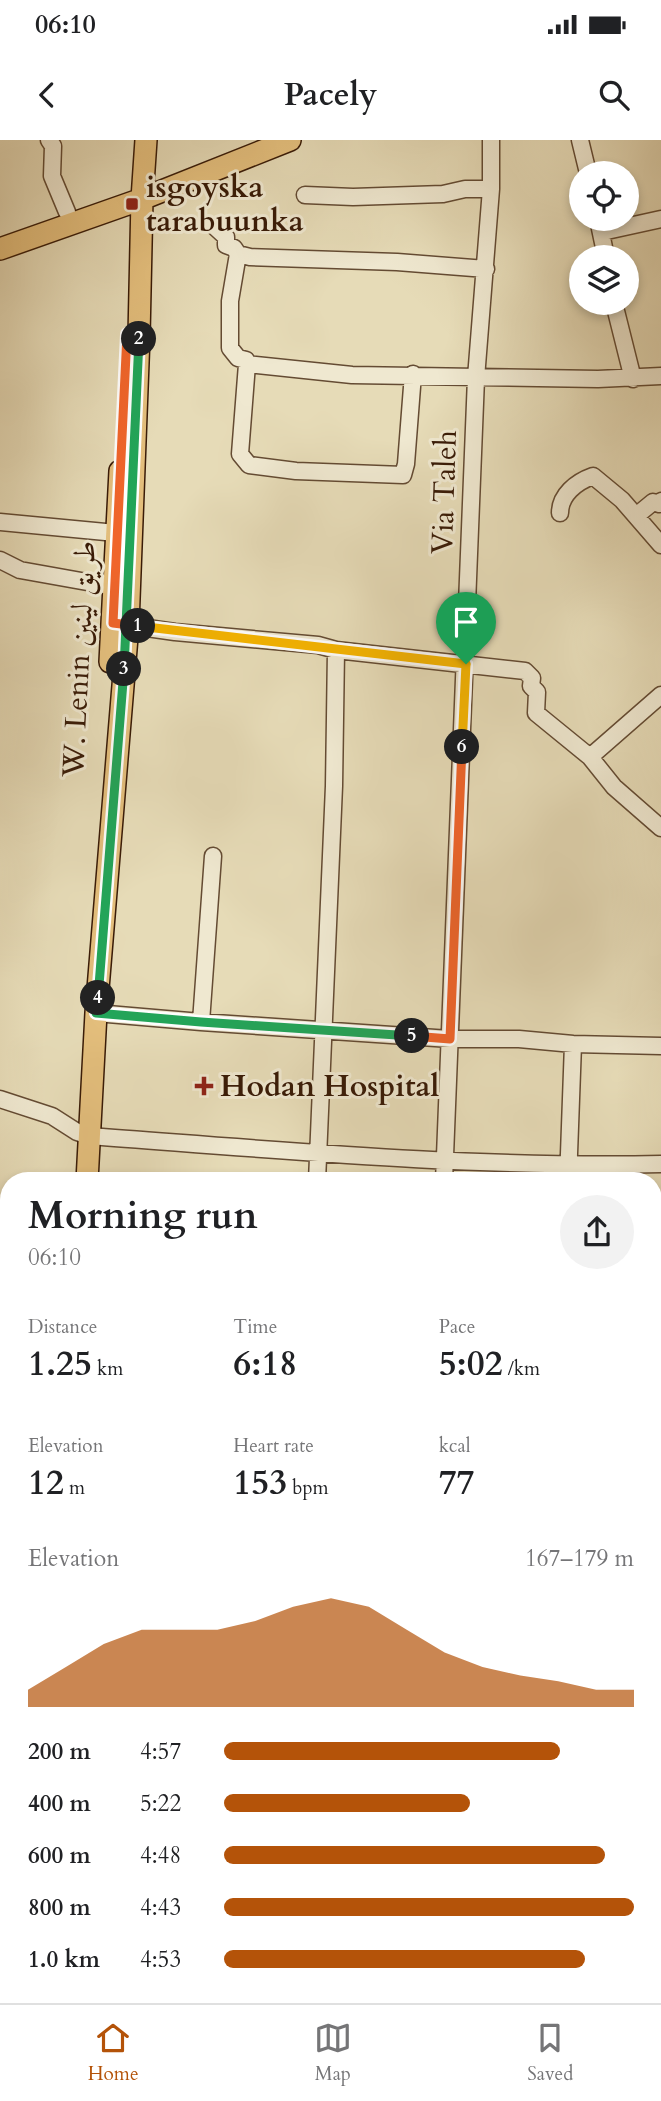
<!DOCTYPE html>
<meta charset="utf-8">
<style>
body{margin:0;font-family:Cardo,Amiri,serif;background:#f2f2f2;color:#202124;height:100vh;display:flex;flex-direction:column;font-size:26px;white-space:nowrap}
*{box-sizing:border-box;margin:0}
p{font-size:23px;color:#757577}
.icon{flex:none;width:38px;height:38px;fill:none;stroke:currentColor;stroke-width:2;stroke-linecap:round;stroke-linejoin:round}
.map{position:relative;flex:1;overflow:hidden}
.drawer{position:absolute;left:0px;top:1032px;width:662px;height:831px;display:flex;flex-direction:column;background:#fff;border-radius:28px 28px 0 0;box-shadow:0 4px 10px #0003}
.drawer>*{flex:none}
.buttons{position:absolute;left:569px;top:21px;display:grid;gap:14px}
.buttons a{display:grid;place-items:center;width:70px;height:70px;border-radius:50%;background:#fff;box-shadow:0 4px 10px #0003;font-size:35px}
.pin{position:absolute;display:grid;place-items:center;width:60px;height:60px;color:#fff;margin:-72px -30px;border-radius:50% 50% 50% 0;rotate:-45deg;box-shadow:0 0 7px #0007}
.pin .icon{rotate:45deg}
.km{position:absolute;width:35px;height:35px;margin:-18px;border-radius:50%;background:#222;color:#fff;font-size:19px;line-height:35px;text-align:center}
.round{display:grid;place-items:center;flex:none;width:74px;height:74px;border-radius:37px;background:#f2f2f2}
.head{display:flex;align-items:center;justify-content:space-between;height:119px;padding:0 28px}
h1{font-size:38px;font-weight:600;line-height:52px}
.figures{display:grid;grid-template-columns:repeat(3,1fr);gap:10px;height:119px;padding:7px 28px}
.figures div{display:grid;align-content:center}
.figures b{font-size:35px;font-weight:600}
.figures small{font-size:19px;font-weight:400}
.figures p{font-size:19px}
.chart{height:196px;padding:14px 28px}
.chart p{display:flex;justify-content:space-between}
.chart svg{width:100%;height:126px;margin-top:7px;fill:#b45309;opacity:.7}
ul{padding:0 28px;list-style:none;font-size:23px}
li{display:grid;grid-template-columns:112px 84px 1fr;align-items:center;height:52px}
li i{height:18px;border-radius:9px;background:#b45309}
.status{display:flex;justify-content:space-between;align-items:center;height:49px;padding:0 35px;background:#fff;direction:ltr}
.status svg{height:19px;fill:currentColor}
header{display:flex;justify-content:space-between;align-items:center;height:91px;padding:0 28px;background:#fff;font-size:32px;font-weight:600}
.dock{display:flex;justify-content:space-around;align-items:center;height:98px;border-top:2px solid #e0e0e0;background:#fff;font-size:19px;color:#757577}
.dock a{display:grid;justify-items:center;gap:4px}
.dock .current{color:#b45309}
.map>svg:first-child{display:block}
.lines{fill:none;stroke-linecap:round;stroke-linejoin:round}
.minor-casing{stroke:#644b33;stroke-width:19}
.major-casing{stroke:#391b07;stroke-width:24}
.minor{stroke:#efe8d0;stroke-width:16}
.major{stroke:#e3be7c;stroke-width:21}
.split-1-casing{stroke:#fff;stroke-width:14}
.split-2-casing{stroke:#fff;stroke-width:14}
.split-3-casing{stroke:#fff;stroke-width:14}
.split-4-casing{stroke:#fff;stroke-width:14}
.split-5-casing{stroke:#fff;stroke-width:14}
.split-6-casing{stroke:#fff;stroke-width:14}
.split-7-casing{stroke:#fff;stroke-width:14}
.split-1{stroke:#f5b400;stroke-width:9}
.split-2{stroke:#f0652b;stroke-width:9}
.split-3{stroke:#22a559;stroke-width:9}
.split-4{stroke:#22a559;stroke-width:9}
.split-5{stroke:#22a559;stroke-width:9}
.split-6{stroke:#f0652b;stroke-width:9}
.split-7{stroke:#f5b400;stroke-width:9}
.poi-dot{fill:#8f2418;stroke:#efe8d0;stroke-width:2.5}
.labels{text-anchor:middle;stroke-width:6;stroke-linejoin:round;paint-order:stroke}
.poi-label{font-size:30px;font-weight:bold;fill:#391b07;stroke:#efe8d0;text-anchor:start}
.street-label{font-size:30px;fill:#391b07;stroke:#efe8d0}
</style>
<div class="status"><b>06:10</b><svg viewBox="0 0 49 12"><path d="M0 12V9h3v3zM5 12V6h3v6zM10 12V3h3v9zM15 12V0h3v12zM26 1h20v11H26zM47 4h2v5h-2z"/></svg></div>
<header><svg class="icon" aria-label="back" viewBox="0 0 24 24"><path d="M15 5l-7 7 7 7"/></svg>Pacely<svg class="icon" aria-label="search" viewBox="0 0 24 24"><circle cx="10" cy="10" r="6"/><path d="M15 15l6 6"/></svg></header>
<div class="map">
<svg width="661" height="1863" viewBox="0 0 661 1863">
<rect width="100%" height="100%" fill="#e6dbb7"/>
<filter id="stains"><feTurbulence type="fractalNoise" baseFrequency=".00286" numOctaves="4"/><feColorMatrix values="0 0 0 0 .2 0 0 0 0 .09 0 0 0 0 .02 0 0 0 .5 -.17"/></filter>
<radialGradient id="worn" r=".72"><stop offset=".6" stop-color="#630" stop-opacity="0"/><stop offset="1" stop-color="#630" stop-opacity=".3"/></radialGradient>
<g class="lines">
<g class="minor-casing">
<path id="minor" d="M49,0L53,6L52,36L67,72
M580,0L588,33
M305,55L353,57L443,54L465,49H491
M598,79L606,117
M214,86L226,97V105L234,108L238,114L250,117L397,122L486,129
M602,92L661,79
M238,114L230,161V208L238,218L246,220L247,224L352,235L598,239L661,236
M614,163L633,239
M247,224L240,314L249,325L296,331L403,335L406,324L413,234
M560,373C560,355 576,342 593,336L622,360L661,405
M636,376L653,362L659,364L661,361
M0,382L116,393
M0,420L20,430L115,447
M119,484L175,492L318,505L336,510L525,531L532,538L531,546L537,552L536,573L590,617L614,647L661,688
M590,617L661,555
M96,873L201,882L450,899H519L573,904L661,906
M201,882L213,716
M0,959L52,976L77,992L89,996C279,1010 470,1028 661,1024
M317,1041L334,646L336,510
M444,1041L476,238L491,49V0
M568,1041L573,904
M653,1143L661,1144
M0,1202L9,1204
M653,1262L661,1263
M653,1320L661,1319
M653,1376H661
M0,1428L9,1429
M653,1441L661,1442
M653,1500H661
M653,1620H661
M0,1710H9
M653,1736L661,1737
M653,1807L661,1808
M406,1863L407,1855"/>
</g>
<g class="major-casing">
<path id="major" d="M0,109L142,59L290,0
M110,522L120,331
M87,1041L96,873L128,485L139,196L142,59L146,0
M26,1863V1855"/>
</g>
<use href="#minor" class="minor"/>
<use href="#major" class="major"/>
</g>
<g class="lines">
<g class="split-1-casing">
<path id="split-1" d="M138,486L466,524"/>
</g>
<g class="split-2-casing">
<path id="split-2" d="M138,486L113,483L127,194L139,196V199"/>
</g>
<g class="split-3-casing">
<path id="split-3" d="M124,529L139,199"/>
</g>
<g class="split-4-casing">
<path id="split-4" d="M98,858L124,529"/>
</g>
<g class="split-5-casing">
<path id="split-5" d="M98,858L96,873L201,882L412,896"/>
</g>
<g class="split-6-casing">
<path id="split-6" d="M412,896L450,899L462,607"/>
</g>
<g class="split-7-casing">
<path id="split-7" d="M462,607L466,524"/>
</g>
<use href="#split-1" class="split-1"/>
<use href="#split-2" class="split-2"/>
<use href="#split-3" class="split-3"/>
<use href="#split-4" class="split-4"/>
<use href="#split-5" class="split-5"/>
<use href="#split-6" class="split-6"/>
<use href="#split-7" class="split-7"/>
</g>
<g class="poi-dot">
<rect x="125" y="57" width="14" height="14" rx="3.5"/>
<path d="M200.5 935.5h7v7h7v7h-7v7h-7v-7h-7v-7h7z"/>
</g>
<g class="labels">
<g class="poi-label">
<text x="146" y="57">isgoyska<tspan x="146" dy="34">tarabuunka</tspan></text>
<text x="220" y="956">Hodan Hospital</text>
</g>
<g class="street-label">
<text transform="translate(444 352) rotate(-88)" y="10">Via Taleh</text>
<text transform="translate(79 519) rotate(-87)" y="10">W. Lenin طريق لينين</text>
</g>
</g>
<rect width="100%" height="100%" filter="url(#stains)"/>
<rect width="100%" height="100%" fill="url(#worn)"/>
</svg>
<div class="buttons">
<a><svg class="icon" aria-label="locate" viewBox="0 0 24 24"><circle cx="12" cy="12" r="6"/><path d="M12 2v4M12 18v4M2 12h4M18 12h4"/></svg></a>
<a><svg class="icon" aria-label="layers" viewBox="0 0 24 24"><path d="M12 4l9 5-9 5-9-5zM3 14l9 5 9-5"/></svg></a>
</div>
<div class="pin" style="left:466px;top:524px;background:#1e9e55"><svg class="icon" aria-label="arrive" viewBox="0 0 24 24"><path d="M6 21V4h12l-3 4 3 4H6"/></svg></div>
<b class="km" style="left:138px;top:486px">1</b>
<b class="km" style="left:139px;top:199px">2</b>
<b class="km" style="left:124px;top:529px">3</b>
<b class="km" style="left:98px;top:858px">4</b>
<b class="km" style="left:412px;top:896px">5</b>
<b class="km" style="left:462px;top:607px">6</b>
<section class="drawer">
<div class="head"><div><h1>Morning run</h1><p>06:10</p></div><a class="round"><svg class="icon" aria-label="share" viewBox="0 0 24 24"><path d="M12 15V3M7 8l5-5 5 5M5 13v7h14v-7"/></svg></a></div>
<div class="figures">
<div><p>Distance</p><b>1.25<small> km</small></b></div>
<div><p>Time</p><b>6:18</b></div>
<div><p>Pace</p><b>5:02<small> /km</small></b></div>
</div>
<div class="figures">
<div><p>Elevation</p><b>12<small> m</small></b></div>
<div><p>Heart rate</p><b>153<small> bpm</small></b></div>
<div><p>kcal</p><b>77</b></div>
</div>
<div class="chart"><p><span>Elevation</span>167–179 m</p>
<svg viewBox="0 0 160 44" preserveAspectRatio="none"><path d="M0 44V38L10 30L20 22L30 17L40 17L50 17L60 14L70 9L80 6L90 9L100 17L110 25L120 30L130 33L140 35L150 38L160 38V44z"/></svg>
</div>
<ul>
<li><b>200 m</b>4:57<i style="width:82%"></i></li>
<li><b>400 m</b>5:22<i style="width:60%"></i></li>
<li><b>600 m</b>4:48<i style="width:93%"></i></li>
<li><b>800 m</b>4:43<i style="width:100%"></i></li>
<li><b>1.0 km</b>4:53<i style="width:88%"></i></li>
</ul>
</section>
</div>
<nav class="dock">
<a class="current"><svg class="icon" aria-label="home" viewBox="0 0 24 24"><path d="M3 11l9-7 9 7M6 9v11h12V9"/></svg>Home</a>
<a><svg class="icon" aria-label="map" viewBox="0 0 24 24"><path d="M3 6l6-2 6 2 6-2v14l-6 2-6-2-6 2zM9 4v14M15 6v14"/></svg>Map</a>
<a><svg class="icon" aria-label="saved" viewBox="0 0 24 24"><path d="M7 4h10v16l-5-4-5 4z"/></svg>Saved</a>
</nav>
